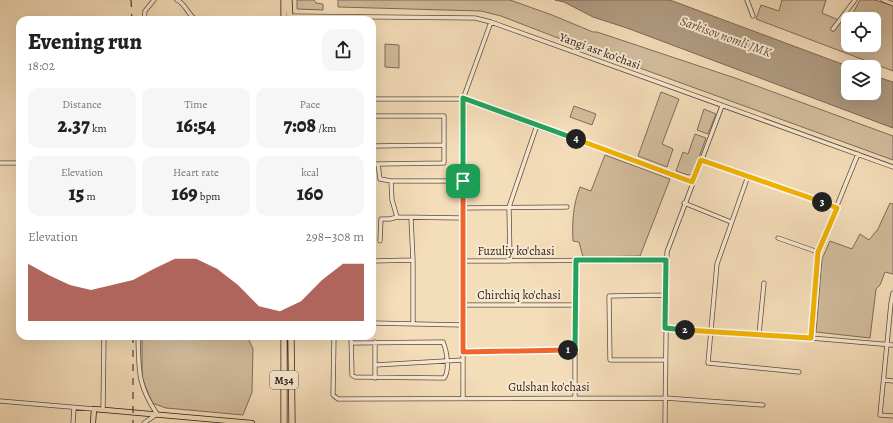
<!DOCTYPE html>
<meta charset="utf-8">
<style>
body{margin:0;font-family:Alegreya,serif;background:#f6f6f6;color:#222;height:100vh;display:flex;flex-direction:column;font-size:15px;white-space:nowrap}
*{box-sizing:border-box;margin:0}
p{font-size:13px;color:#767676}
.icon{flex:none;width:22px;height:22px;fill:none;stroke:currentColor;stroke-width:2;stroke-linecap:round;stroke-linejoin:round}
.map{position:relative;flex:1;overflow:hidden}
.drawer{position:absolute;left:16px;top:16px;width:360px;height:324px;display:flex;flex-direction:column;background:#fff;border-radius:12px;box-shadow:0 4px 16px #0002}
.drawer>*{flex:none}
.fabs{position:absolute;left:841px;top:12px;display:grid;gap:8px}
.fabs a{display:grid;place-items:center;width:40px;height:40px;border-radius:8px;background:#fff;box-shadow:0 4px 16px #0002;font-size:20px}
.pin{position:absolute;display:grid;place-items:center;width:34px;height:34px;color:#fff;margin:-17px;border-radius:8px;box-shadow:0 2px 6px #0006}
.km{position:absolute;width:20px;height:20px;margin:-10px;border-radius:50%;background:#222;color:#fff;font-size:11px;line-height:20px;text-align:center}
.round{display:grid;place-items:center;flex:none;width:42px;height:42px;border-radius:12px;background:#f6f6f6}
.head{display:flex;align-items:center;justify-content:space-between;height:68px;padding:0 12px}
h1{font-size:22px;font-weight:800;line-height:30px}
.figures{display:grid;grid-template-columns:repeat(3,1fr);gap:6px;height:68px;padding:4px 12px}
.figures div{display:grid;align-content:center;border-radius:10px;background:#f6f6f6;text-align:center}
.figures b{font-size:20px;font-weight:800}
.figures small{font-size:11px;font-weight:400}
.figures p{font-size:11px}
.chart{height:112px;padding:8px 12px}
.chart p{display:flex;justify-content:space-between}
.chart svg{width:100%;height:72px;margin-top:4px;fill:#8f2418;opacity:.7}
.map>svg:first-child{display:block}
.green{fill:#d2bc9d;stroke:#7f6c5a;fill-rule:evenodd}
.water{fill:#b09b82;stroke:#7b6857}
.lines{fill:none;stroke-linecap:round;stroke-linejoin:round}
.minor-casing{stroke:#5e4c3f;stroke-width:5}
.major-casing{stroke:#2c1c16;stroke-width:6}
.highway-casing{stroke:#2c1c16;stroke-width:7}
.minor{stroke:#f8e9d2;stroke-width:3.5}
.major{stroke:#f4ddb9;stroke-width:4.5}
.highway{stroke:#f4ddb9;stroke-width:5.5}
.rail{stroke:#2c1c16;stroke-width:1;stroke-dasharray:7 7;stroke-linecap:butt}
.split-1-casing{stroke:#fff;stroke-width:8}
.split-2-casing{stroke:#fff;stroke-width:8}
.split-3-casing{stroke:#fff;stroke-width:8}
.split-4-casing{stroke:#fff;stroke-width:8}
.split-5-casing{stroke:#fff;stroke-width:8}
.split-1{stroke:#f0652b;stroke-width:5}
.split-2{stroke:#22a559;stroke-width:5}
.split-3{stroke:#f5b400;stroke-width:5}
.split-4{stroke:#f5b400;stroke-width:5}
.split-5{stroke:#22a559;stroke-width:5}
.labels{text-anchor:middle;stroke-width:4;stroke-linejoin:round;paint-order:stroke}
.shield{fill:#f8e9d2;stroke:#695a4e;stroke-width:1}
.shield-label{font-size:11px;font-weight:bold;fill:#2c1c16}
.street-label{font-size:12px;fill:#2c1c16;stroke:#f8e9d2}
.water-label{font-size:13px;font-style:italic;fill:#614f41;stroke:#f8e9d2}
</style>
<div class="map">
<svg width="893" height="423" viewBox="0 0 893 423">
<rect width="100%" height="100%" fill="#f4ddb9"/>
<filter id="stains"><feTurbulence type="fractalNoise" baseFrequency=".005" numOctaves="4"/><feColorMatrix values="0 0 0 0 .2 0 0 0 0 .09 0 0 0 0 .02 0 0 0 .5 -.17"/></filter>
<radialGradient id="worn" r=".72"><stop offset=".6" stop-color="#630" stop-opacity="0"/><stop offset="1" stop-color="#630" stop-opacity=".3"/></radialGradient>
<path class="green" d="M297,0H314L316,3L323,4V10L297,9Z
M338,0H510L552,15L593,32H597L735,78L893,136V160L571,43L501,16L481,11L338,7Z
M782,0H826L822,13L843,22L853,13L860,0H875L893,6V71L756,19L761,5L779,11ZM848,19H874V45H848Z
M385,44L399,45V68L385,67Z
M661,92L679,99L662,144L673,149L667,167L638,156Z
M574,106L596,114L592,125L570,117Z
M704,109L716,114L708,134L697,130Z
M695,134L706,138L693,174L688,175L676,171L683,152L688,154Z
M605,155L670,179L640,256L583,257L579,242L573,241C572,222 573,205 580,187L591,191Z
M890,203L893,204V274L885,272L880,285L876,289L870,338L816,332L822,259L830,241L852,249L860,234L869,240L878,229Z
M142,336H247L253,349L252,392L243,415L166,408L152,403L142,378Z"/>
<path class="water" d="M555,0H670L850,67H848V93H874V76L893,82V128L627,28L593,17L564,2Z"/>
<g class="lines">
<g class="minor-casing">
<path id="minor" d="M177,0C185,3 188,15 196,20
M747,0L753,16
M883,0L893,4
M290,16L475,18L491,22L893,167
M144,20L145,11L154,0
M833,29L855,0
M372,99H463L692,183
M372,116H444V163L378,164
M372,146L444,145
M701,160L837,208
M0,163H20
M372,164H378L380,179L391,181L392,200L397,217L390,219H381L380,241
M748,176L717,264L708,363L799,372
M391,181H463
M684,203L731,222
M463,208L567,207
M397,217L463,218
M411,218L413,260V324
M778,238L818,252
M372,261L413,260
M463,261L666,260
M510,261L509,207L537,125
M893,293L891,303L880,415L893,416
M463,305H575
M372,323L463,325
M665,328L811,338L893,345
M759,334L764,283
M138,336C139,370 137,384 157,414L144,423
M334,336L333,395L338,399L665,398L763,405
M351,336L352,375L355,377L444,378C450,371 447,351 443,342L351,343
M811,338L818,252L858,154
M375,342V378
M463,352L575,350
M665,360H610L609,296L665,295
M375,365L463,360
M884,380L893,381
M463,397V99L491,22
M575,398V260
M0,401L94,409
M103,410L104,336
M73,423L74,408
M665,423L667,252L722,106"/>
</g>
<g class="major-casing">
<path id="major" d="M93,423L94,409L252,423"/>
</g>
<g class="highway-casing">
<path id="highway" d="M284,0V20
M289,0L290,20
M284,336V423
M291,336L292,423"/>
</g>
<use href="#minor" class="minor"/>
<use href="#major" class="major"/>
<use href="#highway" class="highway"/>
<path class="rail" d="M131,0L132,20
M133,336V423"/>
</g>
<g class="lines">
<g class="split-1-casing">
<path id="split-1" d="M463,181V352L568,350"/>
</g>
<g class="split-2-casing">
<path id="split-2" d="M568,350H575L576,260H666L665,328L685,330"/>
</g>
<g class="split-3-casing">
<path id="split-3" d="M685,330L811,338L818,252L837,208L822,202"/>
</g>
<g class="split-4-casing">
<path id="split-4" d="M576,139L692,182L701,160L822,202"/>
</g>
<g class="split-5-casing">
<path id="split-5" d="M463,181V98L576,139"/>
</g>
<use href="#split-1" class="split-1"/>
<use href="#split-2" class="split-2"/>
<use href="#split-3" class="split-3"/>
<use href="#split-4" class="split-4"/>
<use href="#split-5" class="split-5"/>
</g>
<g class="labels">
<rect class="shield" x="270" y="371" width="28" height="18" rx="3"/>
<g class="shield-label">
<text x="284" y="384">M34</text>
</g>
<g class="street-label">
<text transform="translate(600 51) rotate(20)" y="4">Yangi asr ko'chasi</text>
<text x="516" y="255">Fuzuliy ko'chasi</text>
<text x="519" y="299">Chirchiq ko'chasi</text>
<text x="549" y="391">Gulshan ko'chasi</text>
</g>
<g class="water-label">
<text transform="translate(726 36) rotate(20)" y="5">Sarkisov nomli JMK</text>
</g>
</g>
<rect width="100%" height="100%" filter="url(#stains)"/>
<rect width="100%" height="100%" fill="url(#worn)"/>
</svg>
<div class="fabs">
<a><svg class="icon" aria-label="locate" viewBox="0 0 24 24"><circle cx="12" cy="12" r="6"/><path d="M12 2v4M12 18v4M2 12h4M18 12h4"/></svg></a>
<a><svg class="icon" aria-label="layers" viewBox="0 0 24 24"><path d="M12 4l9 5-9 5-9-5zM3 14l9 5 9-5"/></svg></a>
</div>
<div class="pin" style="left:463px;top:181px;background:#1e9e55"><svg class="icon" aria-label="arrive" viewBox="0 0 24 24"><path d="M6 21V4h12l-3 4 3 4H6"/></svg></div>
<b class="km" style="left:568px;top:350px">1</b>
<b class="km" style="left:685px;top:330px">2</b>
<b class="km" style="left:822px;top:202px">3</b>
<b class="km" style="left:576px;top:139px">4</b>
<section class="drawer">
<div class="head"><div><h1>Evening run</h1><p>18:02</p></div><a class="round"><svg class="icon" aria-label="share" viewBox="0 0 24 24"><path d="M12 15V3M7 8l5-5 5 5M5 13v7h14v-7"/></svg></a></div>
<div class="figures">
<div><p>Distance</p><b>2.37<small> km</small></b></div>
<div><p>Time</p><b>16:54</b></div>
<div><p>Pace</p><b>7:08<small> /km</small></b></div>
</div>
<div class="figures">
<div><p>Elevation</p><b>15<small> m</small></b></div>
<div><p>Heart rate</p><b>169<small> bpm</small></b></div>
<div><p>kcal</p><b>160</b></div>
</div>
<div class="chart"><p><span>Elevation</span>298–308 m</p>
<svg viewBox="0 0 160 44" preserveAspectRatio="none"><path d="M0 44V9L10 16L20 22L30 25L40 22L50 19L60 12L70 6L80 6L90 12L100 22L110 35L120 38L130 32L140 19L150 9L160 9V44z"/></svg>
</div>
</section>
</div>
